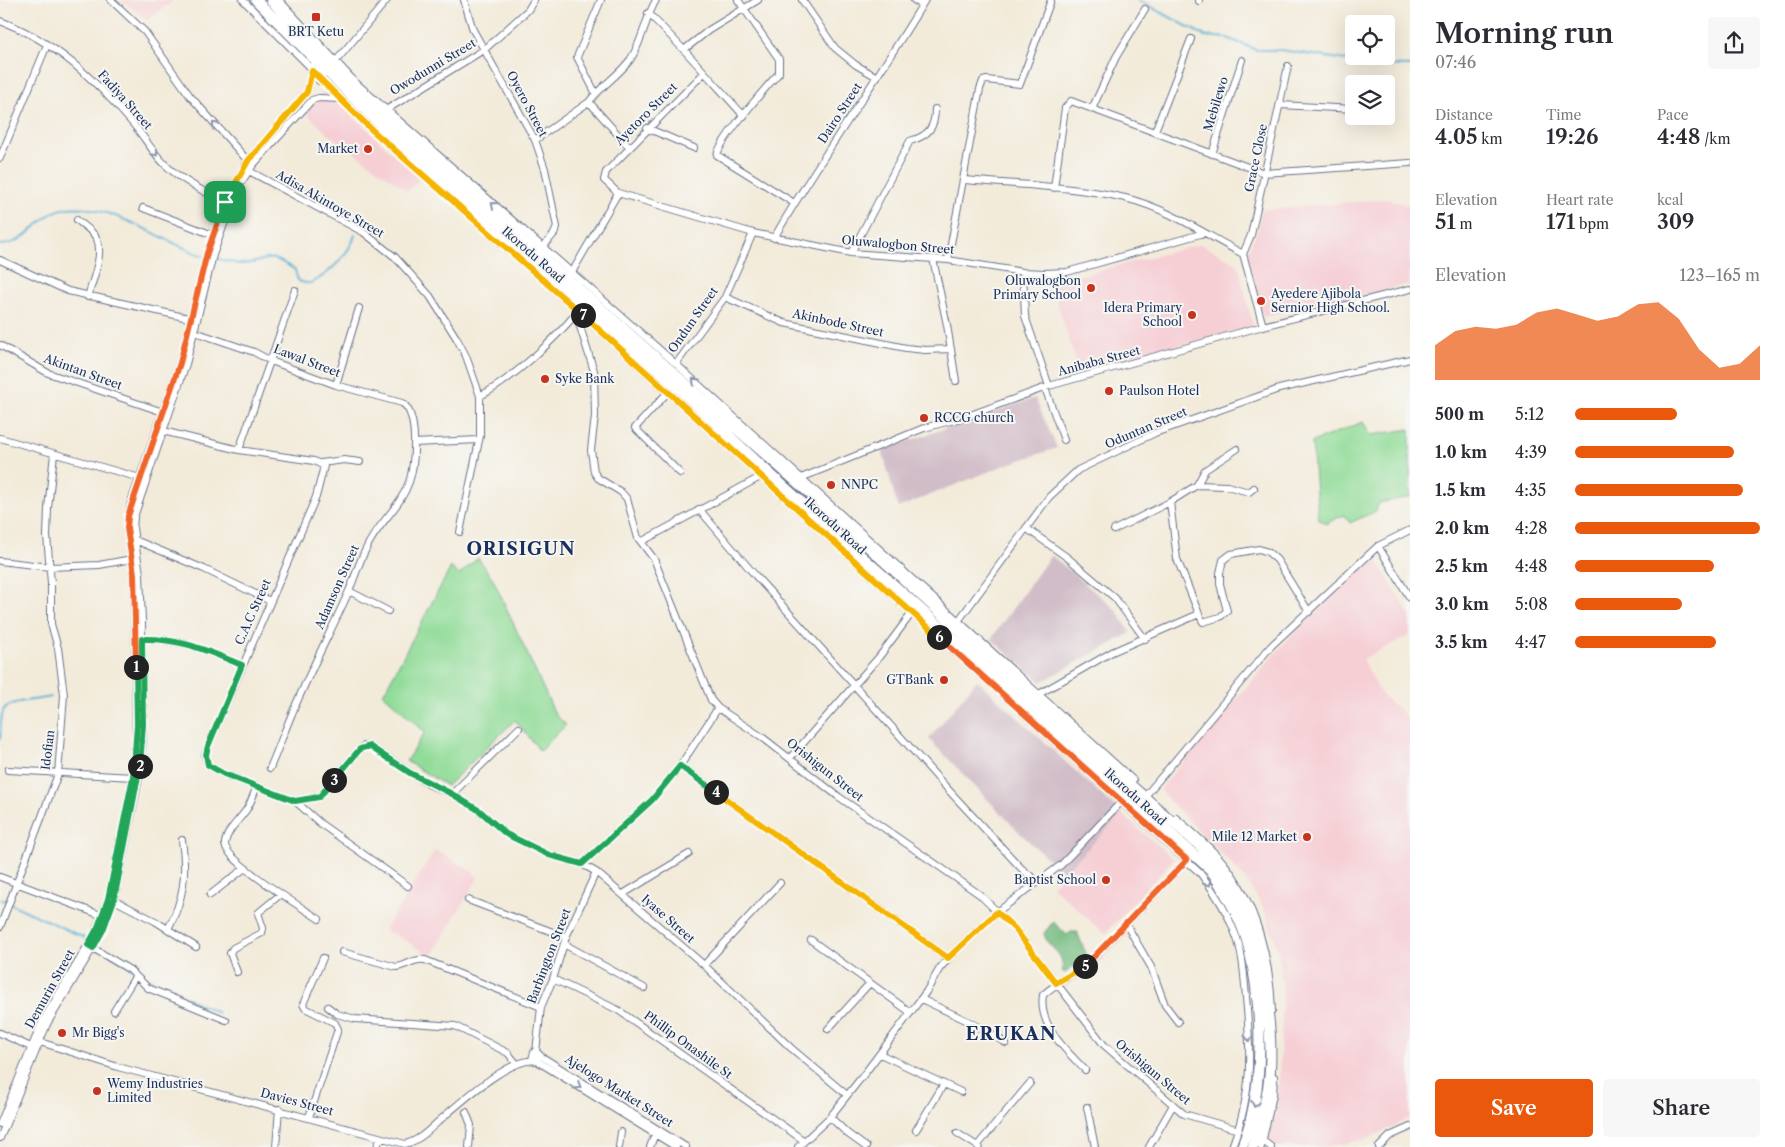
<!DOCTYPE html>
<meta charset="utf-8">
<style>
body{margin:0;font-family:"Libre Caslon Text",serif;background:#f7f7f7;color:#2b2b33;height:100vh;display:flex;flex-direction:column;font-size:19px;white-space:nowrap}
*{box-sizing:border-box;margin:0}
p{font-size:16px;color:#7c7c81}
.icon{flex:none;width:28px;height:28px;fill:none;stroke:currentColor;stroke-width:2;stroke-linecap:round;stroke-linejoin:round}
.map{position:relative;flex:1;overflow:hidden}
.drawer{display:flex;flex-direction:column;background:#fff;width:375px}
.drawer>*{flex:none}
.controls{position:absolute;left:1345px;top:15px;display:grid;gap:10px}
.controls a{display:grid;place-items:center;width:50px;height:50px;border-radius:5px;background:#fff;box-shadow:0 5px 20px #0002;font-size:25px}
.pin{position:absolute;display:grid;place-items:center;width:42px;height:42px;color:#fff;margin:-21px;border-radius:10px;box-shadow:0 2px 8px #0006}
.km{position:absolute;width:25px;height:25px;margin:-12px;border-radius:50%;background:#222;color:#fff;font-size:14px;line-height:25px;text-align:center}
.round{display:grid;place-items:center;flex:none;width:52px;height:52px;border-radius:5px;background:#f7f7f7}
.summary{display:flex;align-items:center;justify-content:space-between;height:85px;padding:0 25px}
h1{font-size:28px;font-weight:600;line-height:38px}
.stats{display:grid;grid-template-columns:repeat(3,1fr);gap:8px;height:85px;padding:5px 25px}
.stats div{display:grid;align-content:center}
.stats b{font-size:21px;font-weight:600}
.stats small{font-size:14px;font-weight:400}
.stats p{font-size:14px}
.chart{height:140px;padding:10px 25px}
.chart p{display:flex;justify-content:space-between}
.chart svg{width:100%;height:90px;margin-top:5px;fill:#ea580c;opacity:.7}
.button{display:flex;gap:10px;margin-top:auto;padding:10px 25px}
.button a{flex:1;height:58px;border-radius:5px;background:#ea580c;color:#fff;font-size:20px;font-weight:600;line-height:58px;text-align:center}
.button a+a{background:#f7f7f7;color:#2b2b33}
ul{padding:0 25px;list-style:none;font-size:16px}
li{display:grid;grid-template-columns:80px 60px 1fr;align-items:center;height:38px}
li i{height:12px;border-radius:6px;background:#ea580c}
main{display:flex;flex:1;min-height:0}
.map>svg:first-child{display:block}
.built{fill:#f6cfd5}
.industrial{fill:#d1bdc8}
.green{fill:#91dc98;stroke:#56867b}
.forest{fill:#74bc80;stroke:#48766f}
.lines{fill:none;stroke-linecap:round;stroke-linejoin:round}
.stream{stroke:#5cb1d8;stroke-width:2}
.minor-casing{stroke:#677189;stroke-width:8}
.highway-casing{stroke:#677189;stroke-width:12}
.minor{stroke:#fff;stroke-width:6}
.highway{stroke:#fff;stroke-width:10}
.oneway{stroke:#8d97ae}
.split-1-casing{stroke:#fff;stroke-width:10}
.split-2-casing{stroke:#fff;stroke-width:10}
.split-3-casing{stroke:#fff;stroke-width:10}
.split-4-casing{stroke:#fff;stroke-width:10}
.split-5-casing{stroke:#fff;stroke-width:10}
.split-6-casing{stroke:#fff;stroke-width:10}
.split-7-casing{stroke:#fff;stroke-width:10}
.split-8-casing{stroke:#fff;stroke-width:10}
.split-1{stroke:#f0652b;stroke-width:6}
.split-2{stroke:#22a559;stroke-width:6}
.split-3{stroke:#22a559;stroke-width:6}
.split-4{stroke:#22a559;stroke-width:6}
.split-5{stroke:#f5b400;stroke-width:6}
.split-6{stroke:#f0652b;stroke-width:6}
.split-7{stroke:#f5b400;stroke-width:6}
.split-8{stroke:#f5b400;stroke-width:6}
.poi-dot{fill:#c8321e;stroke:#f6f6f2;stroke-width:2}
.labels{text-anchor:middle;stroke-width:4;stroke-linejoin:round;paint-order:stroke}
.poi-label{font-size:12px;fill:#1b2f5e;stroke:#f6f6f2;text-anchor:start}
.street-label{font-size:12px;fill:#1b2f5e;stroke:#f6f6f2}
.district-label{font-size:18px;font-weight:bold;letter-spacing:1px;fill:#1b2f5e;stroke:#f6f6f2}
</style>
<main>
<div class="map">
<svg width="1410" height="1147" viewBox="0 0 1410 1147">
<rect width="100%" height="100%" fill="#f6f6f2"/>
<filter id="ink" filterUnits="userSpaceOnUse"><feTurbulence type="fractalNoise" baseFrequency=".02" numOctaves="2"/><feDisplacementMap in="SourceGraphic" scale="10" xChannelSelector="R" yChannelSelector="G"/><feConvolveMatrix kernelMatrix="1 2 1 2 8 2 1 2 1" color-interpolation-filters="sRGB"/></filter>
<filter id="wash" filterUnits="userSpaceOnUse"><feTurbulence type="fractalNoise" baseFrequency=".0096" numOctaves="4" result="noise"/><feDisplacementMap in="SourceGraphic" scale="20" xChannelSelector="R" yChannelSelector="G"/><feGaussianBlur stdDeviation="1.12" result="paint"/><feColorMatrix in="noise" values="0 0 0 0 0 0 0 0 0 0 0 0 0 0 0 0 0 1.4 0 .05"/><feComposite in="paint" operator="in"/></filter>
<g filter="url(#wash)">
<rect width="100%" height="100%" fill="#f3ebda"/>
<path class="built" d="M121,0H174L147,20Z
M325,90L420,179L408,191L329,135L303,110Z
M1387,199L1410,206V284L1263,317L1247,253L1258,230L1261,210Z
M1201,244L1238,264L1253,326L1079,372L1051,283Z
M1374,556L1410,616V635L1363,659L1381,694L1410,719V1118L1368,1139L1325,1147H1277L1268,1140L1276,1112L1280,1060L1283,992L1278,950L1263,907L1244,877L1159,790L1290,636Z
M1122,814L1174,859L1105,934L1052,886Z
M435,850L473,872L478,878L431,957L405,940L384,930Z"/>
<path class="industrial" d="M1035,398L1057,448L1005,465L898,508L882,450Z
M1051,555L1116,610L1131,633L1041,682L991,639Z
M977,680L1122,814L1064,873L1020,833L929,739Z"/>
<path class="green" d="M1363,422L1371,435L1410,429V497L1379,503L1376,511L1350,523L1344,515L1325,524L1318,518L1312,442Z
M478,558L493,579L555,714L566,725L540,751L515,720L447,786L406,761L425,732L383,694L451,567L459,575Z"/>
<path class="forest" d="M1053,922L1067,935L1071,932H1077L1087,956L1065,973L1062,971C1065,950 1047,950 1044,933Z"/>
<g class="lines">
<path class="stream" d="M1138,0L1205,36L1227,38L1257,50H1281L1378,65L1410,66
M0,245C25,244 35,223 54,212C93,192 164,242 203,256
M213,258C222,259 231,263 240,264C270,264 262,248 295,270L298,281C302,282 309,285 313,282C329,274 350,253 355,235
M0,739C1,731 0,719 3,711C7,700 40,700 51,697
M0,899L7,902
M11,904L89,940
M97,945L143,976L218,1013"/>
</g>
</g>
<g filter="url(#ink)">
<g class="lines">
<g class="minor-casing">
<path id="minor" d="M111,0L145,32L190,96L248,161
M243,0L372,129L578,311L1200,873C1215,892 1227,911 1235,933C1243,952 1244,976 1246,997C1251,1053 1253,1093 1232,1147
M279,0L355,82L676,364L1133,780
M464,0L473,30L535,140L545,169L557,227L554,234L542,248
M738,0L779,59V73C767,86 720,140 717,155L794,203
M802,0L835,48L856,65L877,77
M914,0L922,5
M1199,1V0
M648,13C682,46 712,81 744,116
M0,21C54,40 97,81 134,125C146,139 155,157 170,169C186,183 206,193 225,202
M685,49L709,30L758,0
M336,61L387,0
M704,73L606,172L604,180L618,193L753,233L851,253L948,260L1023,272L1044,273L1067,272L1204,233
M596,94L577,57L601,0
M589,102L629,147
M1280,105L1354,109V95
M1092,109L1116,57L1145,9
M386,110L485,49L528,10L534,0
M647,128L694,148
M1155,131L1191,39
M535,140L589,102C601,86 618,76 630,60C642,43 645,19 656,0
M1212,154L1242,60
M0,158L47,45
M249,171L363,232L395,257L430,296L457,339L466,356L480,396V436L460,532
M965,180C1017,185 1073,186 1125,198C1167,208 1205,234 1243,254L1263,326
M1054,188L1065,108L1071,101L1264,173L1410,163
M143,208L213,235
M77,220C83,225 93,231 97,239C104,255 92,281 88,297
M774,238C821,156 877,81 925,0
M851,253L910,141C928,136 935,128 935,109
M1243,254L1251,235L1288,66
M933,259L947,325L956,381
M0,260L68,291L193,319
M948,260L980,89L983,81L987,80L1020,84L1051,0
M1023,272L1025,316L1049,386
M571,274L618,193
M725,297L784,323L906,348L925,350L951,349
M576,314L594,371L595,416L591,450L594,472L598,478L621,492L627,499L638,538L654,559L711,700L718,708L762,737L839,797L979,894L1015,929L1104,1045L1184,1114L1239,1130
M192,331L254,352L271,361L336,385L402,403C419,413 415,465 409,482C400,508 377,524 366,549C359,562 355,577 349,591C334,625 317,657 302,691C290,716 281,742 270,768
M0,345L48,373L163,412
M676,364L725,297L753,233
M336,385L359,308
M1045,388L1064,440
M668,392L635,428L680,473
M480,396C511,380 555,340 577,312
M163,431L239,450L314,461L324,466L316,497L208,746L205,755L208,765L224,774L295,801L319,797L360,749L364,746L373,748L428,784L452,794L480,811L506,834L549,855L582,864L596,872L704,965L791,1048L847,1095
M0,438L140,478
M414,443L479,440
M239,450L295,290
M321,463L344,460L360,462
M801,478L924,428L965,417L1049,386L1263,326L1410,289
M1197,485L1227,486L1249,492L1254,488
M1170,502L1177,559L1199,614
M699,509L754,574L954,796L1021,868L1038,882
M1026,528L1068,558L1115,598L1145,639
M1114,530L1170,502L1197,485L1205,470L1237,449
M135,540L204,569L270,601
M641,542L762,476
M1378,546L1410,598
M0,561L50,567L99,565L132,559
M349,591L388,611
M959,620L1049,497L1078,470L1155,433L1279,389L1410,359
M142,639C180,638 207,651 242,665
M1039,694L1112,652L1199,614L1203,622L1220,617L1227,611L1220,584V573L1223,560L1231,554L1259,549L1268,552L1277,560L1309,612
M790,758L879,657L912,613
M680,766L948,958
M8,770L133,777
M257,786C254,793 252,800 248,807C242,818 227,829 225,843C223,860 303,908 319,919
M452,794L519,728
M1147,794L1271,646L1378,546L1410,530
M295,801L321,824L408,886
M1176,818C1193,833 1212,848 1226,866C1257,906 1270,960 1272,1010
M582,864L652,800L680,766L718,708
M0,877L103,916
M623,894L689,854
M210,895L245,868
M114,900L155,921L196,947
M468,900L566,937
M1126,924L1151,967L1165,1005L1178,1022
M0,927L58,774L64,695L58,648L51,624V583L47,536L48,508L54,454
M168,929C184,899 187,874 182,840
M811,940L910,1012
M564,944L644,988
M91,947L130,970L148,988L226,1020
M342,952L396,967C407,966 414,958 425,960L541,1007
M704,965L780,883
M237,972L230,953L233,948L262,933L263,928L258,913L281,894
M553,979L618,1010L803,1140
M921,999L972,1023L1006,1043
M328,1007L337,1014L355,1019L455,1026L508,1053L516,1063
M114,1011L135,977
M828,1029L869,984
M0,1033L35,1049
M37,1041L118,1067L405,1144C419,1141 430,1129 440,1120C460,1103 512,1055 537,1061L539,1054L534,1052L532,1059
M536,1052L541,1007L553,979L566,937L596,872
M880,1054L961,1092
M539,1055L686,1147
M537,1061L676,1147
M1085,1070C1066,1050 1038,1026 1043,995C1058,981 1076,974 1092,960L1187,860
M1087,1107L1095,1147
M466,1112L471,1125L469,1147
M309,1117L338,1029L335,1023L305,1008L303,1004L323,958
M830,1117L848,1134L866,1147
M0,1124L42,1022L94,935L108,899L133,777L136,739L134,574L127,528L131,502L180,363L207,253L225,202L248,161L307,93L312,71
M916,1130L944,1084
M957,1133L979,1147
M0,1138L47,1024L99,938L114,900L139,778L143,739L142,621L140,574L133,528L134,517L186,364L213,255L231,205L240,184L253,165L312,100L319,98L340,99
M1263,1141L1271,1147
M977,1146L1030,1083
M276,1147L279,1109
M377,1147L380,1138
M619,1147L621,1132
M650,1147L655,1134
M798,1147L830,1117L865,1073L926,992L940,968L957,949L997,912L1061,865L1121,802
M1149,1147L1173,1105
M1261,1147L1273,1095L1274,1077
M1379,1147L1390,1136L1410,1127"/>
</g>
<g class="highway-casing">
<path id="highway" d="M256,0L385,130L691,400L769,473L1211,870C1226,894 1242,919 1249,948C1263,1008 1265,1089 1242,1147
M271,0L331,65L380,113L825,507L1069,731L1200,846C1215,862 1229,879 1239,898C1262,943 1276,1038 1268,1088C1264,1108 1259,1128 1253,1147
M316,64L319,69L320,79"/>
</g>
<use href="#minor" class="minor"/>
<use href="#highway" class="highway"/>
</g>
<defs><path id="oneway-chevron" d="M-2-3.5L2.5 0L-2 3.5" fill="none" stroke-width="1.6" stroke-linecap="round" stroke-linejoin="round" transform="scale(1.25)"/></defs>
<g class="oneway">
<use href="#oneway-chevron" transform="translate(215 125) rotate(-133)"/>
<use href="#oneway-chevron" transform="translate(155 153) rotate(53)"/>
<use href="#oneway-chevron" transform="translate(494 205) rotate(-139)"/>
<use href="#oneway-chevron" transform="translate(695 381) rotate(-137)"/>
<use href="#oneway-chevron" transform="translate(1208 883) rotate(51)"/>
<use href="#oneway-chevron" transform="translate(1249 1038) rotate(87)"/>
<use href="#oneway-chevron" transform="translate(578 1086) rotate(32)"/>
<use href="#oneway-chevron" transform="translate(1255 1104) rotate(102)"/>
</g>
</g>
<g class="lines" filter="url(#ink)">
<g class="split-1-casing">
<path id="split-1" d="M136,667L134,574L127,528L128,516L180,363L207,253L225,202"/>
</g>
<g class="split-2-casing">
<path id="split-2" d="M136,667L137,725L133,777L108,899L98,927L88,945L93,948L103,930L114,900L140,766"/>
</g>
<g class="split-3-casing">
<path id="split-3" d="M140,766L143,725L142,639C181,638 207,651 242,665L208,746L206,755L208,765L224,774L295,801L319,797L334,780"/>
</g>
<g class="split-4-casing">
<path id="split-4" d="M334,780L360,749L369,746L410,773L452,794L480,811L506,834L549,855L582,864L652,800L680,766L716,792"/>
</g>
<g class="split-5-casing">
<path id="split-5" d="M716,792L948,958L997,912L1015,929L1056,983L1085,966"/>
</g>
<g class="split-6-casing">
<path id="split-6" d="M939,637L1187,860L1085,966"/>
</g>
<g class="split-7-casing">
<path id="split-7" d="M583,315L939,637"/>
</g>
<g class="split-8-casing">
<path id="split-8" d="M225,202L248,161L307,92L312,71L372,130L583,315"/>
</g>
<use href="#split-1" class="split-1"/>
<use href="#split-2" class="split-2"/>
<use href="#split-3" class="split-3"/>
<use href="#split-4" class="split-4"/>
<use href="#split-5" class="split-5"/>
<use href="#split-6" class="split-6"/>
<use href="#split-7" class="split-7"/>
<use href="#split-8" class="split-8"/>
</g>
<g class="poi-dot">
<rect x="311" y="12" width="10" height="10" rx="2.5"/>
<circle cx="368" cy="149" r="5"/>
<circle cx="1091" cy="288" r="5"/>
<circle cx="1261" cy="301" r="5"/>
<circle cx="1192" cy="315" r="5"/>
<circle cx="545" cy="379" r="5"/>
<circle cx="1109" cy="391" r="5"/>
<circle cx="924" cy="418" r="5"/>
<circle cx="831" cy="485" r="5"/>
<circle cx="944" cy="680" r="5"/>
<circle cx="1307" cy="837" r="5"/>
<circle cx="1106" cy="880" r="5"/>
<circle cx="62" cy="1033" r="5"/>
<circle cx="97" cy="1091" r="5"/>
</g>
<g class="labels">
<g class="poi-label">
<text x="316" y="36" text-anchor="middle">BRT Ketu</text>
<text x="358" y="153" text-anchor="end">Market</text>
<text x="1081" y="285" text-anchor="end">Oluwalogbon<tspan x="1081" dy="14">Primary School</tspan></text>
<text x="1271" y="298">Ayedere Ajibola<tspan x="1271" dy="14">Sernior High School.</tspan></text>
<text x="1182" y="312" text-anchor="end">Idera Primary<tspan x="1182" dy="14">School</tspan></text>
<text x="555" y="383">Syke Bank</text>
<text x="1119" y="395">Paulson Hotel</text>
<text x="934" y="422">RCCG church</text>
<text x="841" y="489">NNPC</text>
<text x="934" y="684" text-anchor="end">GTBank</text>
<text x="1297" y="841" text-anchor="end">Mile 12 Market</text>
<text x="1096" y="884" text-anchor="end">Baptist School</text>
<text x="72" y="1037">Mr Bigg's</text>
<text x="107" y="1088">Wemy Industries<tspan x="107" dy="14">Limited</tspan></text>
</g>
<g class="street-label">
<text transform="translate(433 67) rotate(-31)" y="4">Owodunni Street</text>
<text transform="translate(125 100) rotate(48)" y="4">Fadiya Street</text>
<text transform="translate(527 104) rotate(62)" y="4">Oyero Street</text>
<text transform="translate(1216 104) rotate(-73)" y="4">Mebilewo</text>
<text transform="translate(840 113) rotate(-57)" y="4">Dairo Street</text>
<text transform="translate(646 114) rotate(-45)" y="4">Ayetoro Street</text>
<text transform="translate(1256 158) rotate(-78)" y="4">Grace Close</text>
<text transform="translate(330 204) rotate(30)" y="4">Adisa Akintoye Street</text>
<text transform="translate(898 245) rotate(5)" y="4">Oluwalogbon Street</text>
<text transform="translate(533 255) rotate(41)" y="4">Ikorodu Road</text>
<text transform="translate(693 320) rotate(-55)" y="4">Ondun Street</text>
<text transform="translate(838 323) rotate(12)" y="4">Akinbode Street</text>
<text transform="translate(307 361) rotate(21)" y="4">Lawal Street</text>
<text transform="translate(1099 361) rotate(-15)" y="4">Anibaba Street</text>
<text transform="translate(83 372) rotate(20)" y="4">Akintan Street</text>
<text transform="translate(1146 428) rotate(-23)" y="4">Oduntan Street</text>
<text transform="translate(835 526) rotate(42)" y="4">Ikorodu Road</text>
<text transform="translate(337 587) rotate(-66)" y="4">Adamson Street</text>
<text transform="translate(253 612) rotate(-66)" y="4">C.A.C Street</text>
<text transform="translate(48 750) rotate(-83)" y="4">Idofian</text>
<text transform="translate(825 770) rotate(38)" y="4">Orishigun Street</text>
<text transform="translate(1135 797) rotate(42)" y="4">Ikorodu Road</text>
<text transform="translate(668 919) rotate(41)" y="4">Iyase Street</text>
<text transform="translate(549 956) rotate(-69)" y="4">Barbington Street</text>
<text transform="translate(50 989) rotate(-61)" y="4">Demurin Street</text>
<text transform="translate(688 1045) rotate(36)" y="4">Phillip Onashile St</text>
<text transform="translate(1153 1072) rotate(40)" y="4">Orishigun Street</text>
<text transform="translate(619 1091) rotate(32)" y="4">Ajelogo Market Street</text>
<text transform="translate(297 1102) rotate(15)" y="4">Davies Street</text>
</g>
<g class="district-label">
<text x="521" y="555">ORISIGUN</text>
<text x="1011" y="1040">ERUKAN</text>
</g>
</g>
</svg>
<div class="controls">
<a><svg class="icon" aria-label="locate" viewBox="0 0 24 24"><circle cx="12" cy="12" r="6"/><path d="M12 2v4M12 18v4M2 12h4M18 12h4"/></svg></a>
<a><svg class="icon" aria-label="layers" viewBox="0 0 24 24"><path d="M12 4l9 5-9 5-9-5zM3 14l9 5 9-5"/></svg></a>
</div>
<div class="pin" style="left:225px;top:202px;background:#1e9e55"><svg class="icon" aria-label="arrive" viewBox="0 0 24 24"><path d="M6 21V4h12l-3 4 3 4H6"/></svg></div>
<b class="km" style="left:136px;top:667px">1</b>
<b class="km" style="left:140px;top:766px">2</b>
<b class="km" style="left:334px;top:780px">3</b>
<b class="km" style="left:716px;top:792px">4</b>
<b class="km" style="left:1085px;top:966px">5</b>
<b class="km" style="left:939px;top:637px">6</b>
<b class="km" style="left:583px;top:315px">7</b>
</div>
<section class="drawer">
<div class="summary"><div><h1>Morning run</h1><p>07:46</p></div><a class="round"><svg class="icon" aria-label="share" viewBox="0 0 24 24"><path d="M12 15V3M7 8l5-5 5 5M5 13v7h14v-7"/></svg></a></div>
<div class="stats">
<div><p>Distance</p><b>4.05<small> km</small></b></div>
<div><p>Time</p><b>19:26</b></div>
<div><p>Pace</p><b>4:48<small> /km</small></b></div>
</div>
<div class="stats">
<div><p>Elevation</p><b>51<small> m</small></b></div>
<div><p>Heart rate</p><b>171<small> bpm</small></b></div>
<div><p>kcal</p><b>309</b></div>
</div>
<div class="chart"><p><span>Elevation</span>123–165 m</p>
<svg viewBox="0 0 160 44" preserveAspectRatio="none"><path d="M0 44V27L10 20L20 18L30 19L40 17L50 11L60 9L70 12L80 15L90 13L100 7L110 6L120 14L130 29L140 38L150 36L160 27V44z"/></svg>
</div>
<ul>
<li><b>500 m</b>5:12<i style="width:55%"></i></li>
<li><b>1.0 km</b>4:39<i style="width:86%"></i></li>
<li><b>1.5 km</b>4:35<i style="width:91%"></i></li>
<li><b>2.0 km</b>4:28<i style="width:100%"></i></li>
<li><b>2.5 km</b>4:48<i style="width:75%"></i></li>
<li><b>3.0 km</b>5:08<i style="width:58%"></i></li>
<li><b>3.5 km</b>4:47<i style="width:76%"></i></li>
</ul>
<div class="button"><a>Save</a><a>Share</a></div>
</section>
</main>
